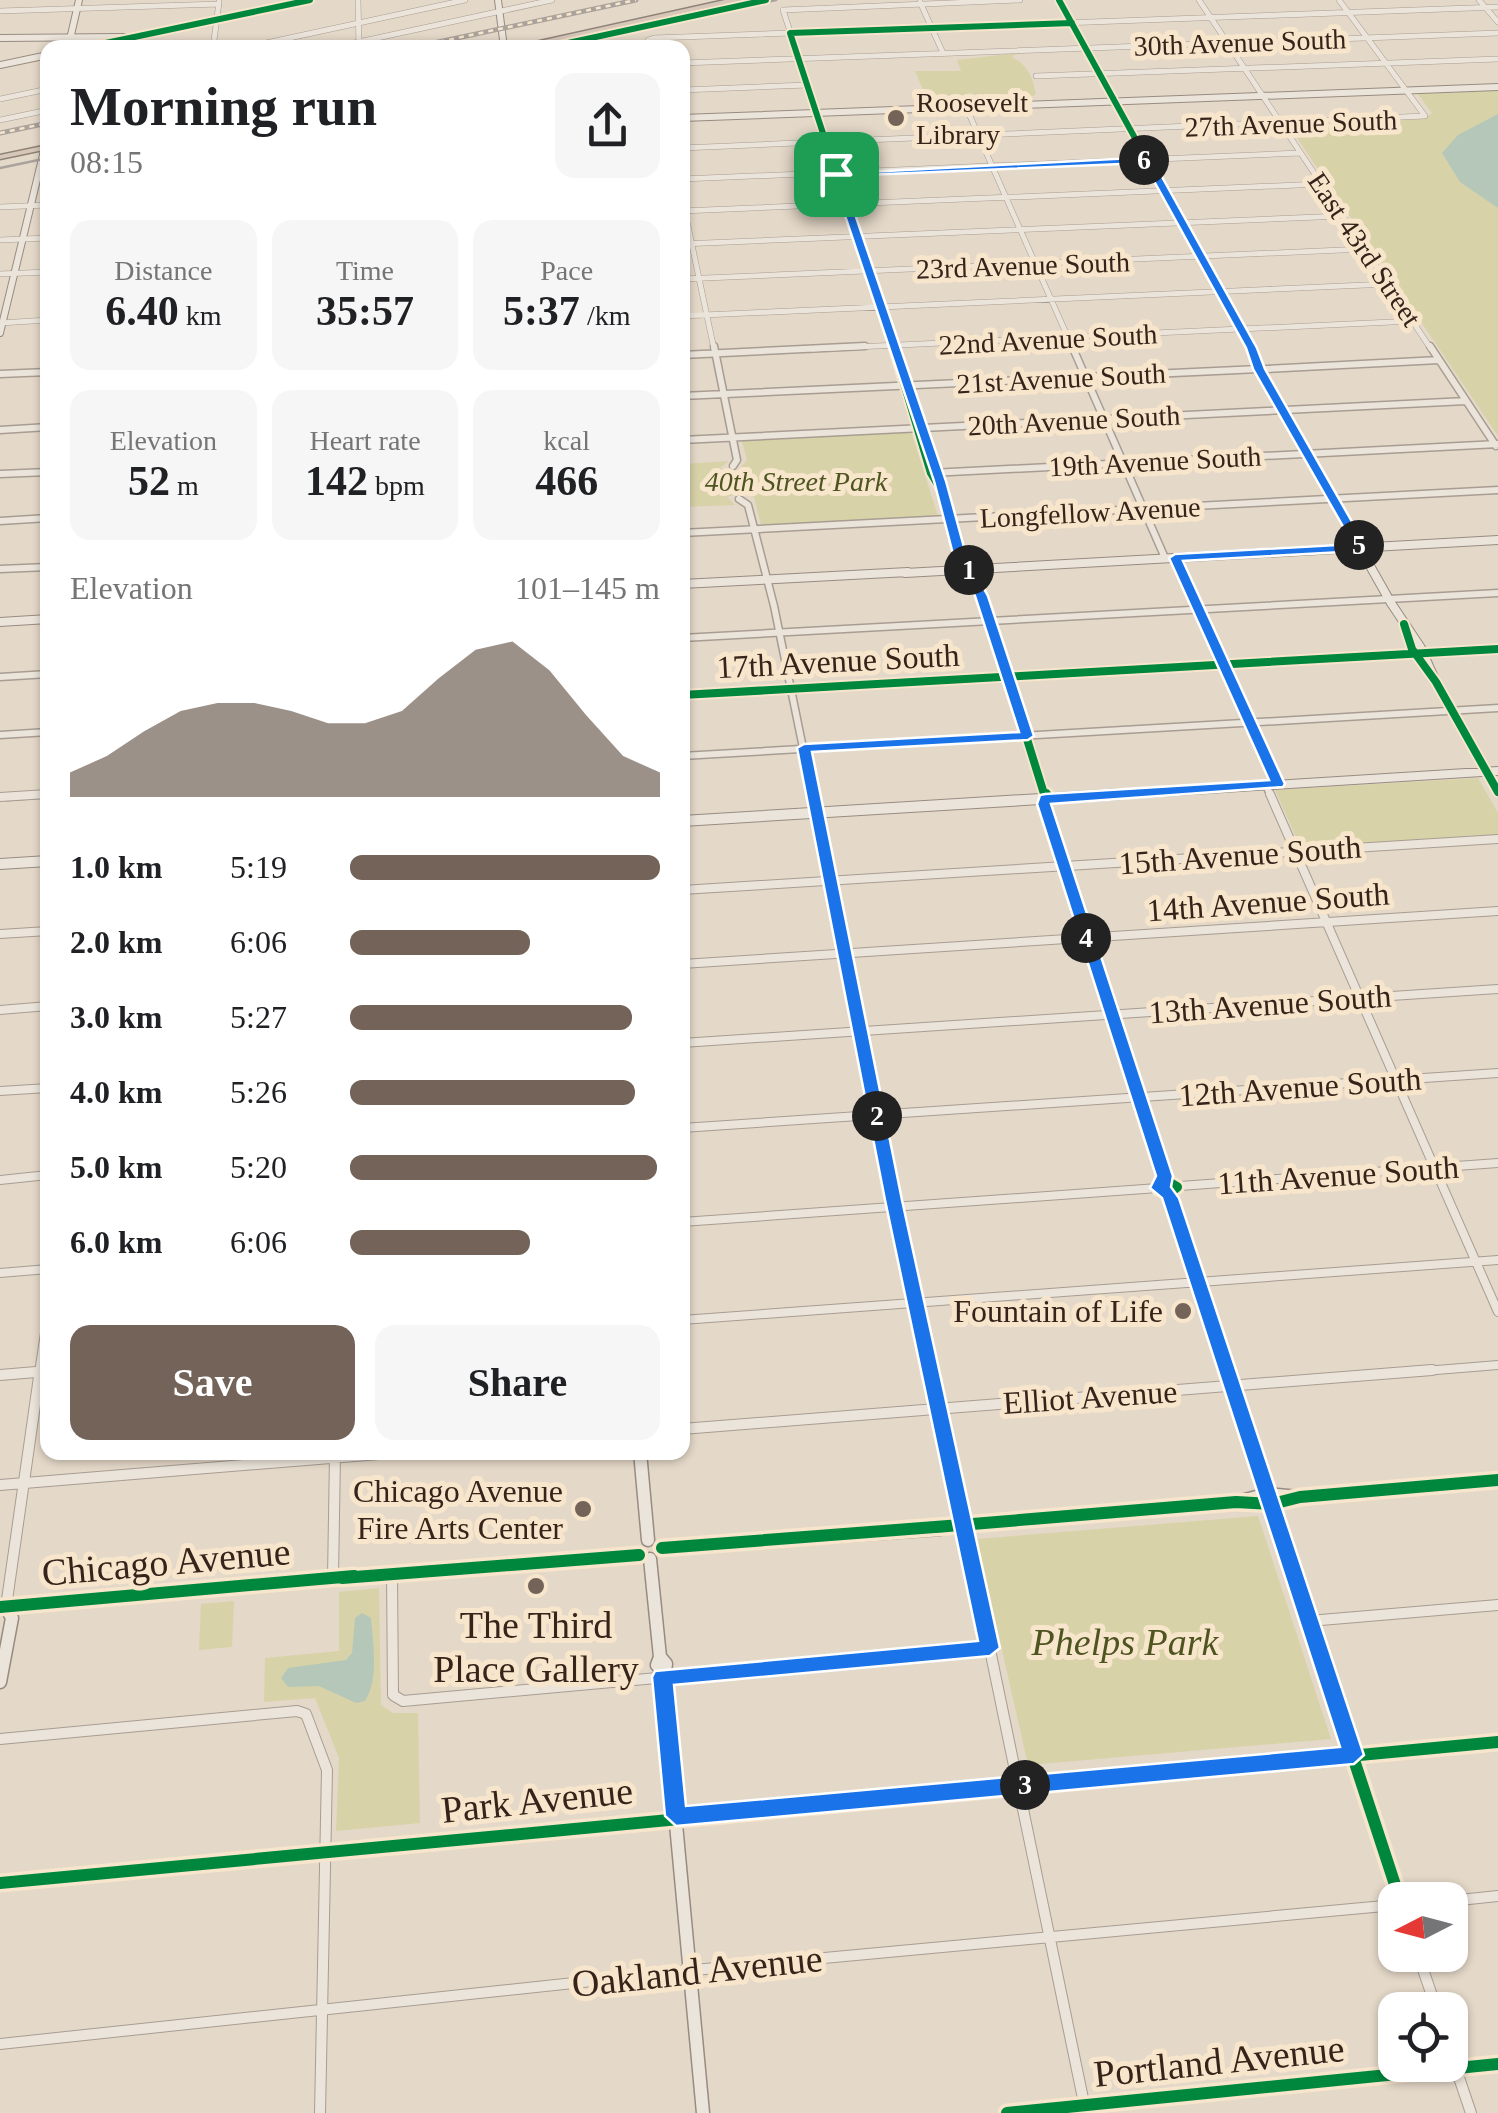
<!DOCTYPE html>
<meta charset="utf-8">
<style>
body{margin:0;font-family:Georgia,serif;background:#f6f6f6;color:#202124;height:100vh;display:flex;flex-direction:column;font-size:38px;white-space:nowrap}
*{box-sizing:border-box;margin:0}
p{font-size:32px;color:#757577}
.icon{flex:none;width:55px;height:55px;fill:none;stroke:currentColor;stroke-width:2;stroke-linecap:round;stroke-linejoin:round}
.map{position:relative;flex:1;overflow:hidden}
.sheet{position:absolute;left:40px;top:40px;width:650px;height:1420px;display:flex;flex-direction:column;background:#fff;border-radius:20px;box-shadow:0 2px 8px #0004}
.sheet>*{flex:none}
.needle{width:65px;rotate:264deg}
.fabs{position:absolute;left:1378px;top:1882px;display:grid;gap:20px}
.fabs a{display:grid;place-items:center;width:90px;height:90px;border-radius:20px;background:#fff;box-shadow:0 2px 8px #0004;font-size:50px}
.pin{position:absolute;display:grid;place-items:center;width:85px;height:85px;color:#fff;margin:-42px;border-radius:20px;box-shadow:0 5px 15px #0006}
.km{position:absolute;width:50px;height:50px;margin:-25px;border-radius:50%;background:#222;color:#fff;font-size:28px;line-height:50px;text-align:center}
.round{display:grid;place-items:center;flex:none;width:105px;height:105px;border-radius:20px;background:#f6f6f6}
.summary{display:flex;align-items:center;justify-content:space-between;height:170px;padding:0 30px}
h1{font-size:55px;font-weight:600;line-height:75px}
.stats{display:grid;grid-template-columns:repeat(3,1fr);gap:15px;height:170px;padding:10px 30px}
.stats div{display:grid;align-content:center;border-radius:20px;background:#f6f6f6;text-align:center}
.stats b{font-size:42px;font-weight:600}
.stats small{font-size:28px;font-weight:400}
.stats p{font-size:28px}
.chart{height:280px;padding:20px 30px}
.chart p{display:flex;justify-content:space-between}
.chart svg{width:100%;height:180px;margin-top:10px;fill:#736358;opacity:.7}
.primary-button{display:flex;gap:20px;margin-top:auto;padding:20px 30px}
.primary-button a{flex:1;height:115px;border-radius:20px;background:#736358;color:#fff;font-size:40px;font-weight:600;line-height:115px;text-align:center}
.primary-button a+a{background:#f6f6f6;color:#202124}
ul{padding:0 30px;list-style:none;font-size:32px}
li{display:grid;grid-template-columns:160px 120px 1fr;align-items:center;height:75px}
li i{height:25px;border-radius:12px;background:#736358}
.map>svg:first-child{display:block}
.green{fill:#d8d2a9}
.water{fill:#b4c7b9}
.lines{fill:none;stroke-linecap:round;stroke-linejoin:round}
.street-far3-casing{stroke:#a89d92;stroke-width:6}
.street-far2-casing{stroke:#a89d92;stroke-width:9}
.street-far1-casing{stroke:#a89d92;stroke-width:10}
.street-casing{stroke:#a89d92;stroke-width:12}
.secondary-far3-casing{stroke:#988c82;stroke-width:8}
.secondary-far2-casing{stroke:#988c82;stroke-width:10}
.secondary-far1-casing{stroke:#988c82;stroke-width:12}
.secondary-casing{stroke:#988c82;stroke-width:15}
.highway-casing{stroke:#8e8379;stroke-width:3}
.street-far3{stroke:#ebe4da;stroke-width:5}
.street-far2{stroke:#ebe4da;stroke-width:6}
.street-far1{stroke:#ebe4da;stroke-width:8}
.street{stroke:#ebe4da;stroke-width:10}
.secondary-far3{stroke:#ebe4da;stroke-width:6}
.secondary-far2{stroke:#ebe4da;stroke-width:8}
.secondary-far1{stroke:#ebe4da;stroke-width:10}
.secondary{stroke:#ebe4da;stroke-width:12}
.highway{fill:#d7c7b9;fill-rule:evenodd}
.tram{stroke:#aaa39b;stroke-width:2.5}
.rail-casing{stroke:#aaa39b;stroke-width:5}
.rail{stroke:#f7e5cc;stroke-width:2.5;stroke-dasharray:5;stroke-linecap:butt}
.cycleway-far3-casing{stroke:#f7e5cc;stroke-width:10}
.cycleway-far2-casing{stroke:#f7e5cc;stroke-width:12}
.cycleway-far1-casing{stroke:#f7e5cc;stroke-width:16}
.cycleway-casing{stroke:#f7e5cc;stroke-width:19}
.cycleway-far3{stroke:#00873e;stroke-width:6}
.cycleway-far2{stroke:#00873e;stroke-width:8}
.cycleway-far1{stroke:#00873e;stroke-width:10}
.cycleway{stroke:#00873e;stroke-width:12}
.route{fill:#1a73e8;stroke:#fff;stroke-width:2.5;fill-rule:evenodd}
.poi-dot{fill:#736358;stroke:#f7e5cc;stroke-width:4}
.labels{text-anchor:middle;stroke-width:10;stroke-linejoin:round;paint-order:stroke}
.far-street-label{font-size:28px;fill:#36241b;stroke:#f7e5cc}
.far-poi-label{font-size:28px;fill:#36241b;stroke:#f7e5cc;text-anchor:start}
.far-park-label{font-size:28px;font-style:italic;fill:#4e5420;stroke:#f7e5cc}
.street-label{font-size:32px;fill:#36241b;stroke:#f7e5cc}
.poi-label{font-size:32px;fill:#36241b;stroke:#f7e5cc;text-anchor:end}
.near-street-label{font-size:38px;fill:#36241b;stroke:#f7e5cc}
.near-poi-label{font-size:38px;fill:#36241b;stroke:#f7e5cc}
.near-park-label{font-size:38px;font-style:italic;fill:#4e5420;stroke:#f7e5cc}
</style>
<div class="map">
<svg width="1498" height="2113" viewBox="0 0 1498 2113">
<rect width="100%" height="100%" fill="#e4d8c8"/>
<path class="green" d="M1018,53L1012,57C1030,66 1033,80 1036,94C1013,108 987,102 967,91L979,102L929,104L915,71H961L957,60Z
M1498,90V436L1289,126L1424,119L1432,113L1417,93Z
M911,432L938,516L761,525L754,497L741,493L727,497L735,505L683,507V464L729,461L720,468L736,473L747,460L742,441Z
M1478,778L1498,813V835L1301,848L1275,790Z
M1258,1516L1331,1739L1028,1765L977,1539Z
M379,1588L381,1705L393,1713H418L420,1823L336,1831L339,1758L315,1698L264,1702L265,1658L339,1651V1592Z
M234,1601L232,1647L199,1650L201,1604Z"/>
<path class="water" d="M1498,114V208L1460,182L1442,153L1458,135Z
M362,1613L371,1618C373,1644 379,1679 365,1701L356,1703L319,1686L288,1687L281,1678L288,1668L346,1660L352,1653L355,1618Z"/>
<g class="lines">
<g class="street-far3-casing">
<path id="street-far3" d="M358,0L359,48
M1199,0L1431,349
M1479,0L1498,22
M920,2L943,53
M0,11L219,4
M213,48L219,2
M243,48L465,0
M331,48L552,0
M650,48L648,40L654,38L1498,7
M682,63L1498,33
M1036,76L1498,59
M682,90L807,85
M0,99L48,89
M966,107L1073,349
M0,120L48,110
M682,148L1425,116L1339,0
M682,179L1300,153
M682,198L714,349
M0,207L48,205
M682,211L1321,184
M0,240L48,238
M682,244L1342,216
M0,274L48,272
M682,279L1364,249
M682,316L1388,284
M0,323L48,320
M812,349L1413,321
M894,349L783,10L1020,0"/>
</g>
<g class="street-far2-casing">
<path id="street-far2" d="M714,346L737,460L733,466
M893,346L931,473L940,488
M1072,346L1165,558
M1430,346L1496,446
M682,355L865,346
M1266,369L1439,360
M0,374L48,372
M682,396L1259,369
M0,430L48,427
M682,440L1466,401
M928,455L967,567
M931,473L1498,444
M0,474L48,472
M739,499L748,505L774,606L813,797
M0,521L48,518
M682,533L1498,490
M1175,558L1278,784
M0,569L48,567
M975,570L1045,797
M682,638L1498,593
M1424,653L1498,649
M0,677L48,674
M682,695L1415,654
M0,735L48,732
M682,756L1498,708
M1266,785L1271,797
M7,797L48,794"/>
</g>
<g class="street-far1-casing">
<path id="street-far1" d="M813,794L933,1373
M1270,794L1498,1312
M0,797L47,794
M682,890L1498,839
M0,934L48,931
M682,964L1498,911
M0,1010L48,1006
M682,1043L1498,989
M0,1091L48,1088
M682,1128L1498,1073
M0,1180L48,1175
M682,1222L1158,1188L1165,1183L1044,804L1046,794
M0,1273L48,1269
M682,1320L1498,1260
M28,1373L48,1371
M39,1373L48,1313
M1228,1373L1169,1193L1180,1186L1498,1163
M1400,1373L1498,1365"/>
</g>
<g class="street-casing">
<path id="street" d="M932,1370L1086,2113
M1227,1370L1268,1494
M0,1375L48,1371
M682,1429L1432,1370
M0,1485L404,1452
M1272,1504L1400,1900
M392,1573L393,1695L403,1701L989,1648
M333,1577L335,1456
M6,1607L40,1370
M1309,1621L1498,1605
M0,1739L297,1711L306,1714L327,1770L320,2113
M1450,1901L1498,1896
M1418,1955L1437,2010
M0,2044L705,1969L1395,1905
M1450,2051L1471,2113"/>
</g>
<g class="secondary-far3-casing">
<path id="secondary-far3" d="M498,0L504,48
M1059,0L1251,349
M0,38L123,37
M68,48L79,0
M82,48L310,0
M0,65L48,55
M682,118L1498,87
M0,333L48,134"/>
</g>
<g class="secondary-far2-casing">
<path id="secondary-far2" d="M1250,346L1259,369L1391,603L1421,648L1436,682
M905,573L1498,540
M682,584L908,572
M0,622L48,619
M1407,633L1412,649L1436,682L1498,792
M1081,797L1498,771"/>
</g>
<g class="secondary-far1-casing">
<path id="secondary-far1" d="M682,821L1122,794
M0,864L48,861"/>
</g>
<g class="secondary-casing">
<path id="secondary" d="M640,1452L648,1540
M1241,1501L1268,1494L1298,1497
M936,1527L1236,1502L1272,1504L1300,1497L1498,1480
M662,1548L940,1529
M650,1559L660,1657L657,1665L662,1671
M352,1577L639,1555
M0,1607L354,1576
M660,1657L666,1664L663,1685L703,2113
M0,1682L12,1618L6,1607
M0,1883L1498,1742
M1007,2113L1498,2064"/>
</g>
<g class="highway-casing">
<path id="highway" d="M725,0H754L728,7L725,4L523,48H508Z
M48,145V149L0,159V155Z"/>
</g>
<use href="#street-far3" class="street-far3"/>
<use href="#street-far2" class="street-far2"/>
<use href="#street-far1" class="street-far1"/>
<use href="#street" class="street"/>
<use href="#secondary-far3" class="secondary-far3"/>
<use href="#secondary-far2" class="secondary-far2"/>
<use href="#secondary-far1" class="secondary-far1"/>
<use href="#secondary" class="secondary"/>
<use href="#highway" class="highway"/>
<path class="tram" d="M555,48L776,0
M0,168L48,158"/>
<g class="rail-casing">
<path id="rail" d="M410,48L636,0
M0,133L48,123"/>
</g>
<use href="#rail" class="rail"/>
<g class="cycleway-far3-casing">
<path id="cycleway-far3" d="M1059,0L1251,349
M82,48L310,0
M545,48L766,0
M894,349L790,33L1072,23"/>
</g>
<g class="cycleway-far2-casing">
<path id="cycleway-far2" d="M893,346L931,473L940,488
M1250,346L1259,369L1349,526
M960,549L975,572L1045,797
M1404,624L1412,649L1436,682L1498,792
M682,695L1498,649"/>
</g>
<g class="cycleway-far1-casing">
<path id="cycleway-far1" d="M1046,794L1044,804L1164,1176L1165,1183L1159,1189
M1165,1180L1177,1187L1169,1193L1170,1199L1227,1373"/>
</g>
<g class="cycleway-casing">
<path id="cycleway" d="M1226,1370L1400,1900
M936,1527L1236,1502L1272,1504L1300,1497L1498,1480
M662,1548L948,1526
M342,1578L639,1555
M0,1607L354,1576
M0,1883L1498,1742
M1007,2113L1498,2064"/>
</g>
<use href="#cycleway-far3" class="cycleway-far3"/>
<use href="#cycleway-far2" class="cycleway-far2"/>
<use href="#cycleway-far1" class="cycleway-far1"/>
<use href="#cycleway" class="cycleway"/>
</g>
<path class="route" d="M1151,157L1257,348L1265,369L1367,548L1361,551L1183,561L1285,784L1283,787L1051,804L1173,1176L1171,1187L1179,1198L1364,1755L1354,1764L676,1826L665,1816L652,1677L655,1671L978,1641L885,1200L797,748L804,744L1019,732L975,596L954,558L934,481L831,174ZM1144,163L1246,348L1253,369L1353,544L1175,554L1169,558L1269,780L1045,794L1040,795L1037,804L1156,1176L1150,1188L1162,1198L1340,1747L686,1806L674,1685L990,1656L1000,1648L902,1200L812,752L1028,740L1034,736L988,596L967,558L946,481L842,176Z"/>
<g class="poi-dot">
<circle cx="896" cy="118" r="10"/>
<circle cx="1183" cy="1311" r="10"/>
<circle cx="583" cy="1509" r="10"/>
<circle cx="536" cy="1586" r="10"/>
</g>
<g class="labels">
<g class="far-street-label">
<text transform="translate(1240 42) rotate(-2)" y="10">30th Avenue South</text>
<text transform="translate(1291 123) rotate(-2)" y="10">27th Avenue South</text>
<text transform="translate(1365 249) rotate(56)" y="10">East 43rd Street</text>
<text transform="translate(1023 265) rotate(-2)" y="10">23rd Avenue South</text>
<text transform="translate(1048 339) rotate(-3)" y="10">22nd Avenue South</text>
<text transform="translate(1061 378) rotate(-3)" y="10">21st Avenue South</text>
<text transform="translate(1074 420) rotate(-3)" y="10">20th Avenue South</text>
<text transform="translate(1155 461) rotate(-3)" y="10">19th Avenue South</text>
<text transform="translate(1090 512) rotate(-3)" y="10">Longfellow Avenue</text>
</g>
<g class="far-poi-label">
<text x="916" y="112">Roosevelt<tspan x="916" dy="32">Library</tspan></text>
</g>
<g class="far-park-label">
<text x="796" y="491">40th Street Park</text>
</g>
<g class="street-label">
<text transform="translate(838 661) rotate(-3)" y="11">17th Avenue South</text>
<text transform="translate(1240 855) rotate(-4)" y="11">15th Avenue South</text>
<text transform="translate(1268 902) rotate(-4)" y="11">14th Avenue South</text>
<text transform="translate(1270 1004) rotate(-4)" y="11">13th Avenue South</text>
<text transform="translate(1300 1087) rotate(-4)" y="11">12th Avenue South</text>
<text transform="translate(1338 1175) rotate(-4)" y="11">11th Avenue South</text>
<text transform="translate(1090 1397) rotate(-4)" y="11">Elliot Avenue</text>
</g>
<g class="poi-label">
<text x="1163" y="1322">Fountain of Life</text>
<text x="563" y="1502">Chicago Avenue<tspan x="563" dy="37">Fire Arts Center</tspan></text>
</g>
<g class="near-street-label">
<text transform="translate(166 1562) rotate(-5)" y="13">Chicago Avenue</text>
<text transform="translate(537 1800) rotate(-6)" y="13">Park Avenue</text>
<text transform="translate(697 1971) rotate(-6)" y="13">Oakland Avenue</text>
<text transform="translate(1219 2061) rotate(-6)" y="13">Portland Avenue</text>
</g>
<g class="near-poi-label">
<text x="536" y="1638">The Third<tspan x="536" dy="44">Place Gallery</tspan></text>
</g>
<g class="near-park-label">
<text x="1125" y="1655">Phelps Park</text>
</g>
</g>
</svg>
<div class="fabs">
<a><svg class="needle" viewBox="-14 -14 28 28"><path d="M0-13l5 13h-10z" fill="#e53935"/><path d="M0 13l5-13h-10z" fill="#757577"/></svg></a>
<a><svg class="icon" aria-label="locate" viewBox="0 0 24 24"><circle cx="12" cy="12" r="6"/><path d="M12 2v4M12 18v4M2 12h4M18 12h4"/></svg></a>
</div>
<div class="pin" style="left:836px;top:174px;background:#1e9e55"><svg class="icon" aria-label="arrive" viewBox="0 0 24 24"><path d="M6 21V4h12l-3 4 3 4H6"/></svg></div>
<b class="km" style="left:969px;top:570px">1</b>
<b class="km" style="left:877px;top:1116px">2</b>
<b class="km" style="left:1025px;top:1785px">3</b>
<b class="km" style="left:1086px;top:938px">4</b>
<b class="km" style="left:1359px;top:545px">5</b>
<b class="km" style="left:1144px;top:160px">6</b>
<section class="sheet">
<div class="summary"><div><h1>Morning run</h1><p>08:15</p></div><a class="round"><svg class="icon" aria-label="share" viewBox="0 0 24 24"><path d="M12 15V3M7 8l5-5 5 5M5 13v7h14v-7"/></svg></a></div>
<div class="stats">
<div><p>Distance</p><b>6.40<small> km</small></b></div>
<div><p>Time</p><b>35:57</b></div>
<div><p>Pace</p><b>5:37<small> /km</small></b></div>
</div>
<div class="stats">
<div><p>Elevation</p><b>52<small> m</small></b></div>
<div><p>Heart rate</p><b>142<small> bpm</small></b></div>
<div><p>kcal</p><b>466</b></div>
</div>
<div class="chart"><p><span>Elevation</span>101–145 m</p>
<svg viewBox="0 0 160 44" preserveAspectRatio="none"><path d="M0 44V38L10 34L20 28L30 23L40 21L50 21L60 23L70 26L80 26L90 23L100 15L110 8L120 6L130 13L140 24L150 34L160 38V44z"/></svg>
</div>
<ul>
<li><b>1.0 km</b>5:19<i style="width:100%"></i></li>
<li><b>2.0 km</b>6:06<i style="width:58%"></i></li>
<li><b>3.0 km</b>5:27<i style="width:91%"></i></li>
<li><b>4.0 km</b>5:26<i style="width:92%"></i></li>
<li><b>5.0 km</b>5:20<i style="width:99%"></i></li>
<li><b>6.0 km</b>6:06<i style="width:58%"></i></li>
</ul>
<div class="primary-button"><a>Save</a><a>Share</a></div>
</section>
</div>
